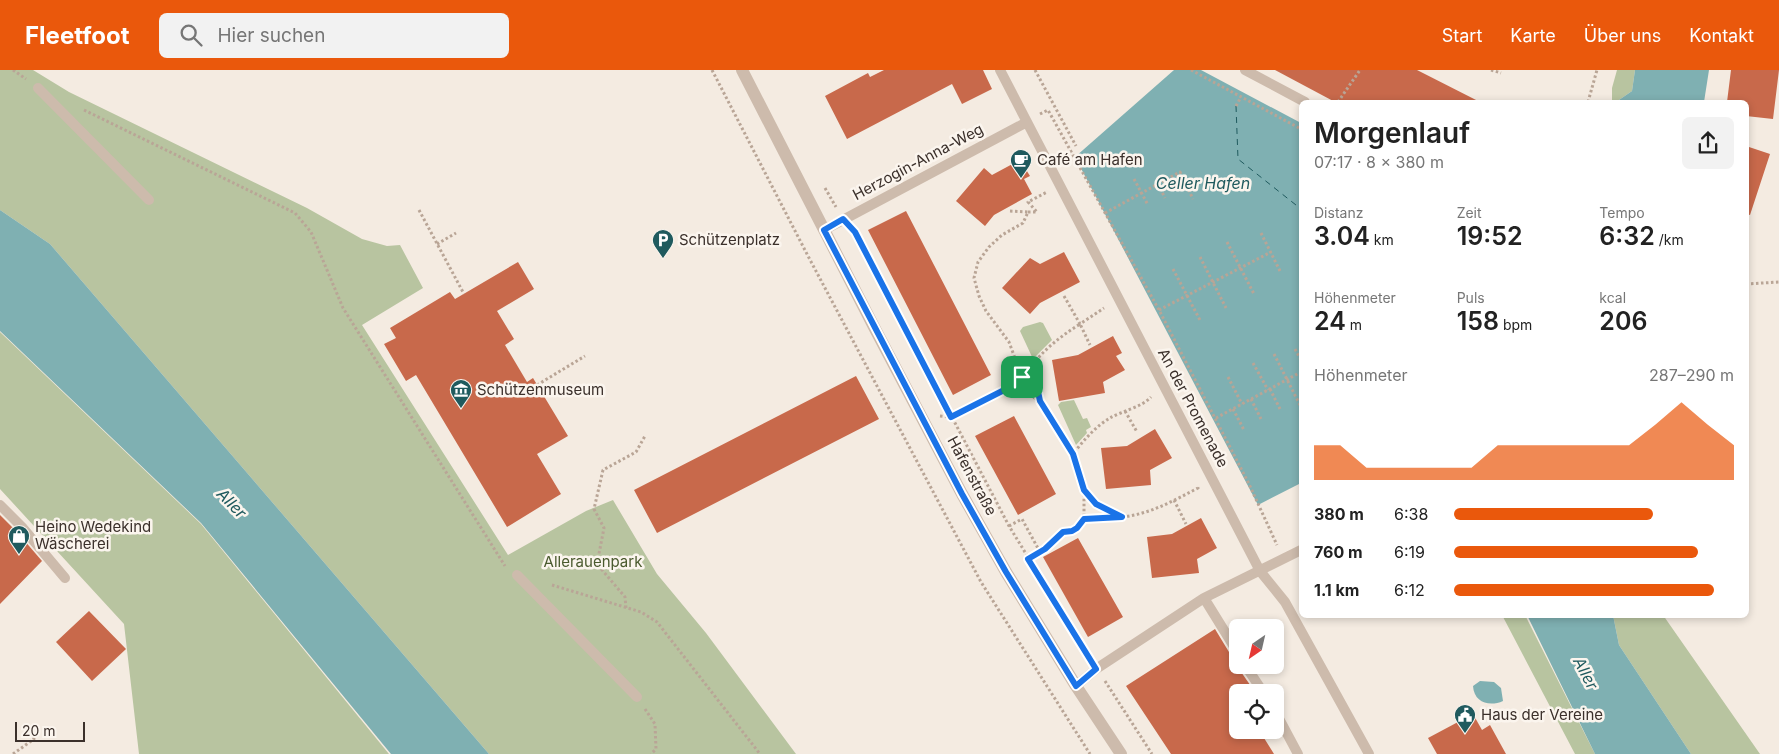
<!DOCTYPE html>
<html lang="de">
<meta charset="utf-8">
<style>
body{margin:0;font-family:Inter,sans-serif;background:#f2f2f2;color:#222;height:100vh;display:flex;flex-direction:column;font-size:19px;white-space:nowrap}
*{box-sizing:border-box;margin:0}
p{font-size:16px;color:#767676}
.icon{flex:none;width:28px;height:28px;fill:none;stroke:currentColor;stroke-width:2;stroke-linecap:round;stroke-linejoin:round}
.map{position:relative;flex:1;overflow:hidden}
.side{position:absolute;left:1299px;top:30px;width:450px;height:518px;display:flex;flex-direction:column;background:#fff;border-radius:8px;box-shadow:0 2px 8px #0003}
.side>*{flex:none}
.needle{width:32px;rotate:214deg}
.tools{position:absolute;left:1229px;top:549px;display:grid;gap:10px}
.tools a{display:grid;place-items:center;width:55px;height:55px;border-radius:8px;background:#fff;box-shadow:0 2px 8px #0003;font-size:25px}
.scale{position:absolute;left:15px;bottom:12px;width:70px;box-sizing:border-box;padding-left:5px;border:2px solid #3b302b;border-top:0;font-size:14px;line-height:18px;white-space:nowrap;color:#3b302b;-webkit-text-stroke:4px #fbf5ee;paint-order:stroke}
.pin{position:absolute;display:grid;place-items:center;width:42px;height:42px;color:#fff;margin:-21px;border-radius:10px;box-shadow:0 2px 8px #0006}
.round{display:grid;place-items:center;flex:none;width:52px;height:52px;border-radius:8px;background:#f2f2f2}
.summary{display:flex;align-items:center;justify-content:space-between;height:85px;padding:0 15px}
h1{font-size:28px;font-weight:600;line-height:38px}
.figures{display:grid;grid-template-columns:repeat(3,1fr);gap:8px;height:85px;padding:5px 15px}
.figures div{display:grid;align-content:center}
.figures b{font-size:25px;font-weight:600}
.figures small{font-size:14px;font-weight:400}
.figures p{font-size:14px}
.chart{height:140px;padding:10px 15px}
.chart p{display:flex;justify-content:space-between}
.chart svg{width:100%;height:90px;margin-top:5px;fill:#ea580c;opacity:.7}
ul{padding:0 15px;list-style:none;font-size:16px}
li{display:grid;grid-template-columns:80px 60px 1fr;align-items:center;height:38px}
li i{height:12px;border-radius:6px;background:#ea580c}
header{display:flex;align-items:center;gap:30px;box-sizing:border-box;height:70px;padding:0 25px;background:#ea580c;color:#fff}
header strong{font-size:24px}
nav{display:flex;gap:28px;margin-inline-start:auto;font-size:18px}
.search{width:350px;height:45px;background:#f2f2f2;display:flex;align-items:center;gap:12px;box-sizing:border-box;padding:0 18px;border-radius:8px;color:#767676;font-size:19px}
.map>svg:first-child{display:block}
.green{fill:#b8c4a0}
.water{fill:#7fb0b2}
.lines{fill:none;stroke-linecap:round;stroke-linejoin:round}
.ferry{stroke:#1f5a5e;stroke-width:1;stroke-dasharray:6 5;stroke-linecap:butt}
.building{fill:#c8694b}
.path{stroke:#b9a596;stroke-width:3;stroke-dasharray:2.5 2.5;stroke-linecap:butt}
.service{stroke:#cdbbac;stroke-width:10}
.tertiary{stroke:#cdbbac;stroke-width:12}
.route-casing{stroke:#fff;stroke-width:10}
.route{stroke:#1a73e8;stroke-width:6}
.labels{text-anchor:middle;stroke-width:5;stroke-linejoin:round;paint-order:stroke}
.poi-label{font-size:15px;fill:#3b302b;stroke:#fbf5ee;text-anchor:start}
.street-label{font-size:15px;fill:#3b302b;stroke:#fbf5ee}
.park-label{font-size:15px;fill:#4a5a2e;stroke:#fbf5ee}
.water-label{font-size:16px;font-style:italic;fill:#1f5a5e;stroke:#fbf5ee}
</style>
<header>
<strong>Fleetfoot</strong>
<div class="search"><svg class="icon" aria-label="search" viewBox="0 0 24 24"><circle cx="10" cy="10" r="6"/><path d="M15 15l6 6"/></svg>Hier suchen</div>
<nav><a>Start</a><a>Karte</a><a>Über uns</a><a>Kontakt</a></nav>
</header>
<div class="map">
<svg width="1779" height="684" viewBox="0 0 1779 684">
<rect width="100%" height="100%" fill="#f4ebe1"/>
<path class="green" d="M0,0H33L69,22L307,138L362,169L387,176L400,175L423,218L362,255L508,485L586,441L613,430L657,504L706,563L796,684H489L50,174L0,140Z
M1617,0H1635L1632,21L1616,32H1612V18Z
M1040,252L1043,253L1052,270L1033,289L1020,261L1023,257Z
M0,262L201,454L389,684H139L124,554L0,419Z
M1074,330L1083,349L1087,348L1091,357L1086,360L1087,363L1076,375L1058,335L1061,332Z
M1502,545H1525L1595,684H1575Z
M1613,545H1663L1760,684H1691L1619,575Z"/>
<path class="water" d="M1174,0H1201L1301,53V413L1258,435L1075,87Z
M1635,0H1709L1704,32H1616L1632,21Z
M0,140L50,174L489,684H391L201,453L0,261Z
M1527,545H1613L1619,575L1691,684H1595Z
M1480,611L1494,612L1501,618L1503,631C1490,637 1474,633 1473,616Z"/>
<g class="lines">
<path class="ferry" d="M1236,36L1238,89L1301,139"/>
</g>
<path class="building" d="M884,0H983L992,19L962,34L952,14L847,69L825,26L868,3L870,7Z
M1275,0H1417L1480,32H1335Z
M1731,0H1779L1773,49L1746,46V32H1727Z
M1746,76L1770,84L1750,145L1746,144Z
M1020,90L1030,106L1024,109L1032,124L994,145L985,156L956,131L984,98L992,105Z
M906,141L991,305L953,325L868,160Z
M1064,182L1080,212L1040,233L1030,244L1002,218L1030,188L1040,194Z
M518,192L534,219L497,241L514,269L505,275L527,312L533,308L568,366L537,384L561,424L507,457L416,305L406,311L384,274L396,268L390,258L450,222L455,229Z
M1113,266L1122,283L1116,286L1125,300L1103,312L1105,323L1059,331L1052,290L1078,285Z
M856,306L879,349L657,463L634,420Z
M1014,346L1056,424L1018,445L975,366Z
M1155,359L1172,388L1150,400L1151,415L1106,419L1101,378L1127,376Z
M0,445L17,462L42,491L0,534Z
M1201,448L1217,478L1197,489L1199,503L1152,508L1147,467L1172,464Z
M1078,468L1123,547L1088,567L1043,487Z
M89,541L126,579L92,611L56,572Z
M1215,559L1232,587L1238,592L1239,599L1255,622H1238V660H1259L1274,684H1171L1126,616Z
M1473,644L1482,660L1490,655L1506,684H1437L1428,668Z"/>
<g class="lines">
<path class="path" d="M13,0L26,9
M712,0L808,186L981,512L1090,684
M1035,0L1076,76
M1191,0L1301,59
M1491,0L1501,3
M1338,32L1360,0
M1588,32L1597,0
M1236,36L1241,27
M84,40L295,143L311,162L343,238L505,496
M1040,44L1048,40L1159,240L1249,414L1277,475
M1134,109L1148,135
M1158,114L1165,128
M825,118L836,137
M419,140L464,224
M1010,141L1028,142L1023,153L1002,165L989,177L978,192L974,208L979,226L986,241L1009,272L1022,307
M1028,142H1037L1028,132L1047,122
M1105,143L1180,102L1193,129
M855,162L1009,456L1088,585
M1261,163L1281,203
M1227,172L1254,224
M437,174L456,163
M1200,187L1226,238
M1173,199L1201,252
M1746,214L1779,212
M1064,226L1080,254L1104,238
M1159,240L1271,182
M1295,279L1301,290
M1274,284L1300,335
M1253,293L1268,320
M1032,295C1046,278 1061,266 1080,254L1090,275
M1228,307L1242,334
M537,315L585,286
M1016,315L1032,295L1039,330
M1270,319L1280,339
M1251,329L1261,349
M1233,339L1244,360
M1125,341L1137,362
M940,346L951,347L1003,319L1016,315L1039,331L1073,384
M1216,348L1301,302
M1084,420L1073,384C1083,371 1096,356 1110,348C1122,341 1142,337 1151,327
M1174,430L1186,454
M1122,447C1150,444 1173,431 1198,418L1197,416
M1009,456L1022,449L1040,482
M1028,489L1045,479L1063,462L1072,461L1077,458L1084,449L1122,447L1096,434L1084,420V449
M552,515L641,542L657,552L760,684
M626,538L625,527L597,494L604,458L594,439L603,400L636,382L645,366
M1105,611L1152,684
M645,639L655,654L656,679L651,684
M13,684L34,669L32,663"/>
<path class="service" d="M1000,0L1260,501L1285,532L1369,684
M1245,0L1305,32
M38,18L149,130
M824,160L1027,52
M0,435L22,457L65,508
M517,505L637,627
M1204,528L1238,583
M1245,595L1263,622
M1076,616L1096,599L1204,528L1301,480
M1275,641L1298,684"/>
<path class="tertiary" d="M742,0L874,257L962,424L1006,502L1076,616L1121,684"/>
</g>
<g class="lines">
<g class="route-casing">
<path id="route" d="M843,149L855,162L951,347L1016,314L1032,294L1040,331L1073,384L1084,420L1096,434L1122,447L1084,449L1077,458L1072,461L1063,462L1045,479L1028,489L1096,599L1076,616L1006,502L962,424L824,160Z"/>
</g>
<use href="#route" class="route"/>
</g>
<defs>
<g id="cafe-pin" transform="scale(1.125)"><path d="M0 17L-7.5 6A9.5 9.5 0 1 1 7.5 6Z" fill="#1f5a5e" stroke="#fbf5ee"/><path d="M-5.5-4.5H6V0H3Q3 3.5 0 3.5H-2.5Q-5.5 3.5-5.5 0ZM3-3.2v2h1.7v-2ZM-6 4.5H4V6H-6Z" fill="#fff"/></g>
<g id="parking-pin" transform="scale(1.125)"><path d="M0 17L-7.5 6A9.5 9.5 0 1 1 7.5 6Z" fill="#1f5a5e" stroke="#fbf5ee"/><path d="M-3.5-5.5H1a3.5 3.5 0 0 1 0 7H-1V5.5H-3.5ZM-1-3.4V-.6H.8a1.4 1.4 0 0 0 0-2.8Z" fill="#fff"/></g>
<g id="museum-pin" transform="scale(1.125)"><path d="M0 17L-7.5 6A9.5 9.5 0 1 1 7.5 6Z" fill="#1f5a5e" stroke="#fbf5ee"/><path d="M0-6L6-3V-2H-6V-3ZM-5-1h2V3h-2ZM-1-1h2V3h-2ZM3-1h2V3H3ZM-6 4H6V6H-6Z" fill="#fff"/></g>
<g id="shop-pin" transform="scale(1.125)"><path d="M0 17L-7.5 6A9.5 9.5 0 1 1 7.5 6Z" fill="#1f5a5e" stroke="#fbf5ee"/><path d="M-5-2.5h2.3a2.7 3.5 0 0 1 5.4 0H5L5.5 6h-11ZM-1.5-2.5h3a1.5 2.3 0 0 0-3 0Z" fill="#fff"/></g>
<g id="civic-pin" transform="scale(1.125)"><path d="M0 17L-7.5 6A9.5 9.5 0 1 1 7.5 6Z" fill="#1f5a5e" stroke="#fbf5ee"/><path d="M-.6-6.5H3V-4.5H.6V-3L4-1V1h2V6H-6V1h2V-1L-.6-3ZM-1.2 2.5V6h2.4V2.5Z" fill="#fff"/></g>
</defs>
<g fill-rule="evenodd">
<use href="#cafe-pin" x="1021" y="90"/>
<use href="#parking-pin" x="663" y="170"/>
<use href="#museum-pin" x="461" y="320"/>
<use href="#shop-pin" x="19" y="466"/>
<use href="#civic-pin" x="1465" y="645"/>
</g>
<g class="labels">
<g class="poi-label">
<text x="1037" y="95">Café am Hafen</text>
<text x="679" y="175">Schützenplatz</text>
<text x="477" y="325">Schützenmuseum</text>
<text x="35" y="462">Heino Wedekind<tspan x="35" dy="17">Wäscherei</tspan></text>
<text x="1481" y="650">Haus der Vereine</text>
</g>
<g class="street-label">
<text transform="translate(918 92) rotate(-28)" y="5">Herzogin-Anna-Weg</text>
<text transform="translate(1193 338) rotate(62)" y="5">An der Promenade</text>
<text transform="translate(972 406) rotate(62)" y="5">Hafenstraße</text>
</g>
<g class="park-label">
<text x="593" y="497">Allerauenpark</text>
</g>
<g class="water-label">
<text x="1203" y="119">Celler Hafen</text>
<text transform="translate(232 433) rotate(46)" y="6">Aller</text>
<text transform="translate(1586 603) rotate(62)" y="6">Aller</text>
</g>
</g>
</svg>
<div class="tools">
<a><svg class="needle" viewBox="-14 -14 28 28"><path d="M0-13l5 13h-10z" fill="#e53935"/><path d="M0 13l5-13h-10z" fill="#767676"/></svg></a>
<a><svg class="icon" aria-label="locate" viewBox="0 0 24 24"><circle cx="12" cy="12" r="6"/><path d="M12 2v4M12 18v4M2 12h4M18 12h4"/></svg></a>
</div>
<div class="scale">20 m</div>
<div class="pin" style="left:1022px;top:307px;background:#1e9e55"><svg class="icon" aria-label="arrive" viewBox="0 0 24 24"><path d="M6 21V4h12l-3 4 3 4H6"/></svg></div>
<section class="side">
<div class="summary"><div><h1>Morgenlauf</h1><p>07:17 · 8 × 380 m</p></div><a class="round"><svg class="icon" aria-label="share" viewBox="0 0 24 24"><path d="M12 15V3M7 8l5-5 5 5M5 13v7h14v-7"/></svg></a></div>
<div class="figures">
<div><p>Distanz</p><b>3.04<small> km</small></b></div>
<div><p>Zeit</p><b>19:52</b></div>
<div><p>Tempo</p><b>6:32<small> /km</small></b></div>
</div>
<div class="figures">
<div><p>Höhenmeter</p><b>24<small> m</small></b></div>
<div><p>Puls</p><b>158<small> bpm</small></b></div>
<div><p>kcal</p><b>206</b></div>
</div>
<div class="chart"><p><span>Höhenmeter</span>287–290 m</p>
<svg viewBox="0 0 160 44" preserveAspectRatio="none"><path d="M0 44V27L10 27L20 38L30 38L40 38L50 38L60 38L70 27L80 27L90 27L100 27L110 27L120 27L130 17L140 6L150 17L160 27V44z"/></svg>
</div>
<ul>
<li><b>380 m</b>6:38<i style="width:71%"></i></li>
<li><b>760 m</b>6:19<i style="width:87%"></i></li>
<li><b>1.1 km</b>6:12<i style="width:93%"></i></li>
</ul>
</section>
</div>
